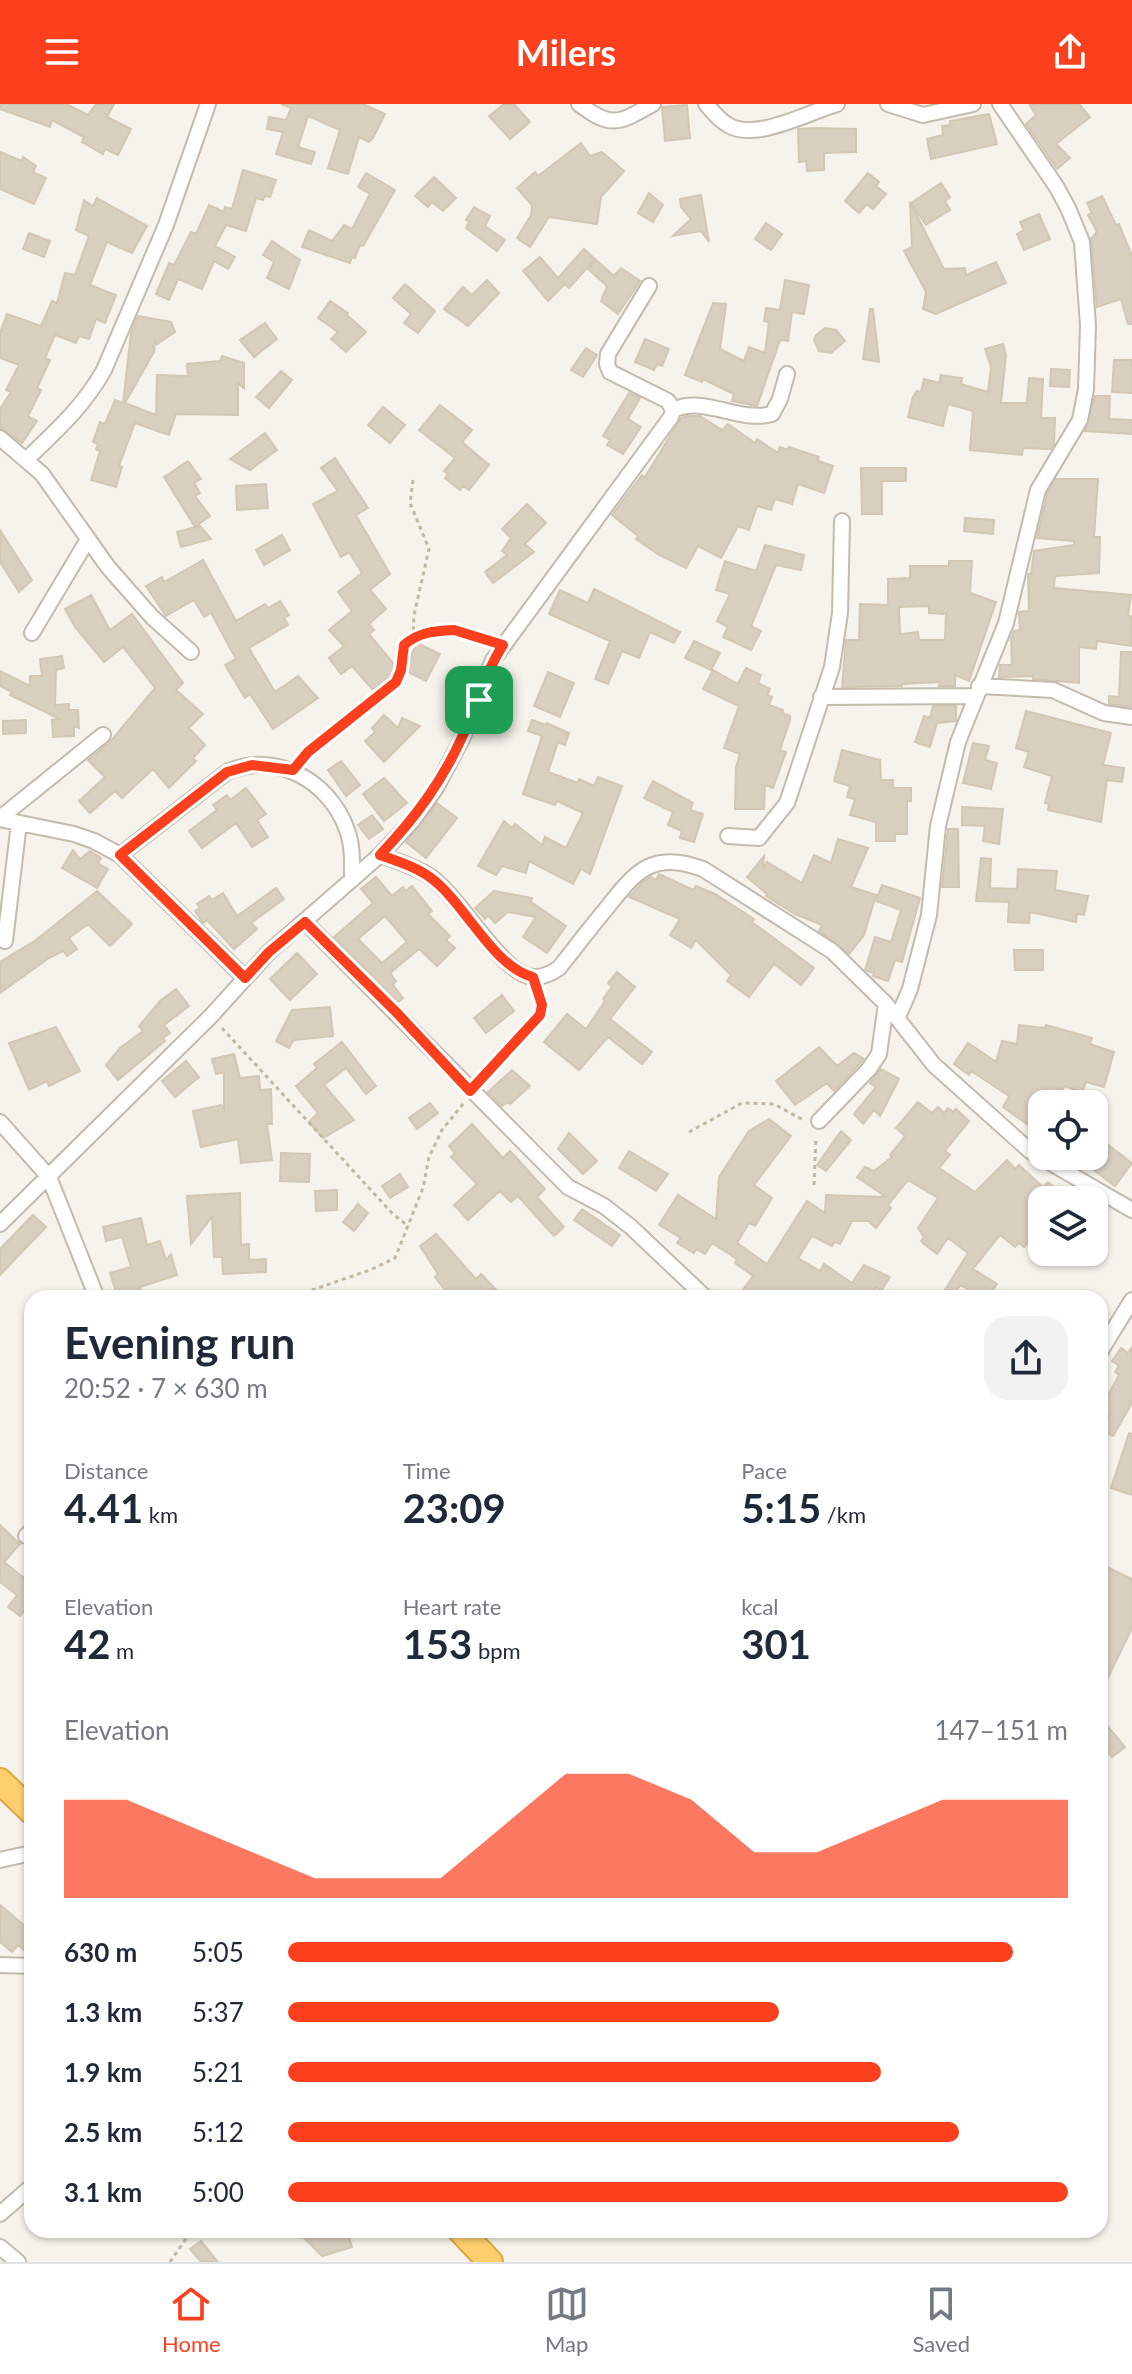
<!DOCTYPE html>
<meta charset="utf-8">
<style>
body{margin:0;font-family:Lato,sans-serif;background:#f2f2f3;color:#1f2937;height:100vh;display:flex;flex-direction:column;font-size:30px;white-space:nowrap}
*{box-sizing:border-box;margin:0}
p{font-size:26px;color:#747a83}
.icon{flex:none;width:44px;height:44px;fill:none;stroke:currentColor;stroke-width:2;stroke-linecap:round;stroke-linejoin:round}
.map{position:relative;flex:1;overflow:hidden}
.drawer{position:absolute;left:24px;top:1186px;width:1084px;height:948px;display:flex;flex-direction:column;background:#fff;border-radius:24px;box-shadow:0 2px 6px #0004}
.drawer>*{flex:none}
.controls{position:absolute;left:1028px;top:986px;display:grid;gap:16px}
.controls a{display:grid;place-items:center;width:80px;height:80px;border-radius:16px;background:#fff;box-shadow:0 2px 6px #0004;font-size:40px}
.pin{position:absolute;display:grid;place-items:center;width:68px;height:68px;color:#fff;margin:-34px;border-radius:16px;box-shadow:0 4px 12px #0006}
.round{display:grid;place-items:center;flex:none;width:84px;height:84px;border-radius:24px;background:#f2f2f3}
.overview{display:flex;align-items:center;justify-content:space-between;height:136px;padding:0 40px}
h1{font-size:44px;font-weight:700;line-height:60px}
.stats{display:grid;grid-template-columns:repeat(3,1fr);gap:12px;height:136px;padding:8px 40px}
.stats div{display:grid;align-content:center}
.stats b{font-size:40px;font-weight:700}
.stats small{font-size:22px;font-weight:400}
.stats p{font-size:22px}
.chart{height:224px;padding:16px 40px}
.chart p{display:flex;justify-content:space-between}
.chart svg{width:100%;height:144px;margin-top:8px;fill:#fc3f1d;opacity:.7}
ul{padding:0 40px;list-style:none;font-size:26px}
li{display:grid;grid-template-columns:128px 96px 1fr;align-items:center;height:60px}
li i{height:20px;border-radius:10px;background:#fc3f1d}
header{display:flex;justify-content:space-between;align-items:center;height:104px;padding:0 40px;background:#fc3f1d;color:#fff;font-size:36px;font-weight:700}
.menu{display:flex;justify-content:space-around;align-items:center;height:112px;border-top:2px solid #e0e1e3;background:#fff;font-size:22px;color:#747a83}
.menu a{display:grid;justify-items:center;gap:4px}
.menu .selected{color:#fc3f1d}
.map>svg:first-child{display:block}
.building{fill:#d8cfc1;stroke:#d3c7b4;stroke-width:2;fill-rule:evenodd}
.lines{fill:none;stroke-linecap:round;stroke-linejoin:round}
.street-casing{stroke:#c2bbae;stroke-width:18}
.highway-casing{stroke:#e0a43c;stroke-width:28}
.path{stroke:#c4b79f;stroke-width:3;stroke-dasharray:4 4;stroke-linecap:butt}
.street{stroke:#fff;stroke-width:14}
.highway{stroke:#ffcf6e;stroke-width:24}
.route-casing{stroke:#fff;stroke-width:16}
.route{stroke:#fc3f1d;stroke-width:10}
</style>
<header><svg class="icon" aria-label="menu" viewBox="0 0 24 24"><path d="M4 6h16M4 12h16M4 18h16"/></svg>Milers<svg class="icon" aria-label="share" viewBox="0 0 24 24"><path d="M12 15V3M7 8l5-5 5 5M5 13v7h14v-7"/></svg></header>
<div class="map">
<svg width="1132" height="2158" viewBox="0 0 1132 2158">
<rect width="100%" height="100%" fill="#f6f3ec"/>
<path class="building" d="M0,0H66L88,11L96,0H114L107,13L131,25L118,51L105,45L103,50L82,38L84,33L52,16L50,23L0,5Z
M281,0H363L385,10L373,34L369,38L359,33L348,70L328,64L340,26L308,12L298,43L315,48L311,60L276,50L283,28L267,25L269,13L286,16L291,4Z
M504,0H514L530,18L510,35L489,12Z
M1029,0H1079L1090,13L1056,40L1070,54L1057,65L1026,20L1036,11Z
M687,1L690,34L665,37L662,3Z
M989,10L997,40L931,55L927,35L943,31L942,22L950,21V17Z
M815,24L856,25V48L824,49V66L807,67L806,57L799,58L798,25Z
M581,39L590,52L602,48L624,67L601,93L597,120L549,113L530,143L517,134L531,111L532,101L517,84L535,68L538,72Z
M0,48L22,57L23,53L36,62L33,68L46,74L34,100L0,85Z
M243,66L276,76L270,93L265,92L263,96L256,94L246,127L226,121L215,142L235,153L228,165L214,157L202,185L178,175L169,196L156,190L169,159L174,161L191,128L196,130L209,101L224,108L225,103L232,105Z
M366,69L395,86L363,142L360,141L355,154L352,153L350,159L302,143L309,126L332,137L344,121L352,125L370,90L358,83Z
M868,69L879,78L876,82L886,90L873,105L867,100L859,109L845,97Z
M434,73L456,94L443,107L432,98L428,103L415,92Z
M941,79L950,93L945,97L950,106L926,121L911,99Z
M649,89L663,101L653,118L638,109Z
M701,91L709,138L701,127L673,132L691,115L681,103L680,95Z
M1102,92L1116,121L1119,120L1132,152V220H1128L1121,195L1097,203L1091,135L1097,128L1088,111L1092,109L1087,99Z
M97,94L147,122L132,149L107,138L90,181L116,191L105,219L96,215L89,235L79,232L76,239L55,231L45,254L50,256L37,284L41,286L28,312L37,317L22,339L0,324V305L11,288L6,286L19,261L0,254V229L7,210L41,222L52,197L57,199L65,169L75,171L89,132L76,126L84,96L93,102Z
M910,98L944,165L965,164L966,171L996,158L1006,179L936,210L923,205L926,188L904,147L912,143Z
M474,103L490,112L485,122L505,136L497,147L466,124L469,118L466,116Z
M1039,110L1050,135L1024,146L1017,130L1024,126L1020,118Z
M766,119L782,130L771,146L755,135Z
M29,129L50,137L44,153L23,145Z
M272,137L300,156L289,185L267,174L274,158L263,151Z
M584,145L595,155L569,184L561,177L564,181L548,197L523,167L540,153L558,174Z
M596,156L614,172L621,164L640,177L618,210L601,197L607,182L588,165Z
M487,176L499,189L468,222L444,205L463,183L472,191Z
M785,176L809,181L804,210L792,208L788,237L780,236L757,302L732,297L734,290L703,275L702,278L685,271L713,199L726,200L720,245L744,257L749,243L765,249L769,218L764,217L766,204L780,206Z
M405,180L435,207L418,229L404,219L411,210L393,194Z
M330,197L348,209L347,211L366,228L346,248L331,235L338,228L318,214Z
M870,205H873L879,258L863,255Z
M138,212L171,218L175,228L157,240L155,236L154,248L125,299L156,311L157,271L188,272L187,260L220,257L222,252L244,259V284L238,279V311L176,310L169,331L135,319L119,362L122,363L116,383L91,376L100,347L96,345L98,340L93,338L100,318L105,320L115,296L123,299L131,229Z
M265,219L277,235L254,253L240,236Z
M825,224L836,226L845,237L831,249L819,247L814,236L816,231Z
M645,235L669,245L662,262L657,260L654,266L635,258Z
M1003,240L1006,251L1001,299H1027L1029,274L1043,275L1041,314H1055L1054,340L1051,345L1023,344L1022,351L970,346L973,307L948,300L943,322L908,313L913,293L917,287L921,288L924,275L939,279L941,271L962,274L961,280L988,288L991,263L985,245Z
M586,244L597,251L583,273L571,266Z
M1114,256H1132V289L1112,288Z
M1051,265L1070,266L1069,283L1050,282Z
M281,267L292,276L269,304L256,293Z
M629,289L640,294L628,315L641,323L623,350L607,341L610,336L603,332Z
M1095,292H1110L1109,315L1132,316V330L1085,327Z
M440,301L472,326L462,338L489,361L469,386L463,382L460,386L445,374L448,370L444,367L455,354L419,326Z
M383,303L405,321L390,339L368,321Z
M687,312H700L722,326L728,320L755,339L757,335L778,349L780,343L788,346L789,343L819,353L818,357L833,362L824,389L798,380L792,400L775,395L771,406L757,402L749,426L738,422L721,454L698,442L686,464L659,451L636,435L638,432L612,411L642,371L645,373L681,314Z
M265,329L277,346L250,366L230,355Z
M335,354L368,404L356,411L390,470L370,486L386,505L369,520L374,526L369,530L398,565L373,586L352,562L341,570L329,554L344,542L329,526L352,507L338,488L362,469L349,448L341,453L313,400L338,387L321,364Z
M188,357L201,375L194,379L200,389L195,392L210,412L195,423L164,373Z
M861,364H906V377H882V410H862Z
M1056,375H1098L1094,433H1100L1099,469L1055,472L1054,484L1131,491L1128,512H1131L1132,542L1097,537L1096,545L1079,543V579L1033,575V572L999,573L1000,561H1012L1011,534L1014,527L1020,526L1019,508L1029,507L1028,470H1031L1034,447L1074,441V437L1037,434L1047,390Z
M266,380L268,404L237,406L236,382Z
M527,400L546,419L525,440L534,448L493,479L485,468L507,451L502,447L511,434L502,425Z
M965,414L994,416L993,430L964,427Z
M200,422L211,435L181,443L177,428Z
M0,426L32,476L19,488L0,458Z
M282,431L290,446L264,461L256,446Z
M765,441L804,451L801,466L776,461L751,522L761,527L751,546L723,533L728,523L717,517L730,490L716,486L725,457L756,467Z
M203,456L236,517L265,500L268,504L280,497L289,511L284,514L288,521L249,544L275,588L298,572L318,594L273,625L250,590L245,594L225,561L236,555L211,509L204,513L194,496L166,512L146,482L162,473L164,478Z
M949,457H972L970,489L996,498L969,577L955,571V582H939L940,578L902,580V582L842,583L846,536H859L860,500L888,501V475L910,474V462H949ZM929,502V509L946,510L945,536H919L918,528L900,530L899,503Z
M594,485L680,528L674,539L650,528L639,554L622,547L608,580L595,575L610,537L549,510L560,486L588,499Z
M91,491L110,526L132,510L183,579L176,586L203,610L189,624L205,641L193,654L196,657L169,684L153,665L122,694L115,687L90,709L79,697L105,673L88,656L110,638L155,584L123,543L104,558L75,523L65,505Z
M694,537L720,549L711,566L685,554Z
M417,539L440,550L426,577L404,566Z
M1121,548H1132V603L1109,600V592L1119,593Z
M62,552L64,564L56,566L55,601L69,600V606H78L79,624L74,622V632L53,633L52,616L60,615L10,591L12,588L0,582V567L30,582V572H42L40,555Z
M746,564L761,571L758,579L770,585L767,591L772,593L769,601L783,606L782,609L790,612V616L780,646L786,648L773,684L765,681L764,705H735L736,663L740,650L724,644L739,602L703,585L713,566L738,580Z
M548,568L574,579L560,613L534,602Z
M933,602H956V617L937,619L930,643L915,638L924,612L930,614Z
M1026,607L1111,629L1103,661L1124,664L1122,678L1107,676L1101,718L1048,706L1049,700L1045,699L1052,672L1024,663L1029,648L1016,644Z
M384,611L398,624L402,614L420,622L384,658L365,637L375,628L372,624Z
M26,616V629L3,630V617Z
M532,616L546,621L547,619L569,629L565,641L558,638L548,668L578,679L579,675L594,682L598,673L622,682L590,770L581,765L573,780L529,757L526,769L502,762L496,771L478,762L504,717L512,724L515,720L542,741L545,733L566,744L583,709L557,697L555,701L523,690L542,632L528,627Z
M973,639L989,642L985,656L997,659L991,685L963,679Z
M842,646L880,656L881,676H893V684H911V697H907V730H895V737H876V718L850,711L855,695L847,693L850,682L834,677Z
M341,657L360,681L346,692L328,666Z
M384,674L407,699L384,717L363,690Z
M653,677L693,699L690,706L703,710L694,738L680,734L682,727L668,721L673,708L644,694Z
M246,684L266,710L257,716L268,733L252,743L236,719L202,744L189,727L217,706L213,701L227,691L230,696Z
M437,699L457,714L426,754L406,738Z
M962,703L1003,705L999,740L983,737L985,722L962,721Z
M372,711L383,725L369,735L358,721Z
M948,725H958L959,783H942Z
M838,735L868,744L851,783L876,791L864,831L849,850L819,827L822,821L795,810L766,792L767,790L747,773L764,752L763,766L767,758L802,779L814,751L831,759Z
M73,746L80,755L90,747L101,754L98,759L108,765L97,784L62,764Z
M981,754L991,755L990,784L1017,785L1018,765L1057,767L1055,786L1088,792L1084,811L1077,810L1076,818L1030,808L1029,819L1008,818L1009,798L976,797Z
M659,770L693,786L696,782L715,790L754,815L752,818L814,864L801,881L774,860L749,893L727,877L731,871L696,836L691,844L670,831L680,815L629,793L643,778L651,773L656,776Z
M376,773L392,792L403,783L406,787L412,782L432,807L428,810L450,832L446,836L455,844L437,862L419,845L390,869L396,877L393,881L403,894L398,898L334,833L373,799L361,785ZM385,812L407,838L382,859L358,835Z
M882,781L920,794L902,858L895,856L888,877L873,872L874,869L865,866L875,833L891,838L901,806L876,797Z
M276,784L284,795L251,819L257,825L234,845L207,816L203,819L195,807L200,804L197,800L209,792L212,796L223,789L237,812Z
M97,787L132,820L110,842L88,820L69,834L77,845L67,852L63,847L49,854L0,889V858L36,836Z
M494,787L532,794L531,798L566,822L547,849L523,833L536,813L508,808L495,819L488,811L485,815L475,804Z
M1014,846H1043V866H1015Z
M297,849L317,870L290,896L270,875Z
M617,868L635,883L610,915L652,948L642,960L608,933L579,966L544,938L567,910L586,925L605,897L603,895L612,883L608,879Z
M176,885L189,902L164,921L170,929L163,934L165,937L118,976L106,961L120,944L143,927L139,922L161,896Z
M502,891L514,907L486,929L474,914Z
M330,903L333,932L294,936L289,944L276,937L292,906Z
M1019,921L1045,924L1046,921L1092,934L1090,940L1114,948L1104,983L1086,978L1082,989L1065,982L1052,1000H1042V1031L1003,1003L1009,992L971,967L969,971L954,960L968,939L996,958L1002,937L1017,940Z
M56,923L80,967L49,982L47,977L29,986L9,939Z
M342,938L376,982L366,990L346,964L324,981L354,1016L323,1034L309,1018L318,1009L296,982L317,964L314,960Z
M819,943L837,962L854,949L864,955L834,987L827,979L795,1001L776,977Z
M234,950L240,974L259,972L260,986L271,985L272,1020H267L272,1056L241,1059L238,1035L201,1043L193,1007L221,1001L224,1005V968L216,970L212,955Z
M186,957L199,973L175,993L162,977Z
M881,965L899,975L880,1012L874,1006L863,1020L854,1010L876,983L870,979Z
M512,966L530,982L510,1000L508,998L502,1002L488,988Z
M918,998L932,1009L938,1003L944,1009L948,1004L953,1008L956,1005L969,1017L945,1047L950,1051L939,1064L975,1088L1007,1056L1015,1065L1019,1061L1043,1083L1048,1078L1070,1096H1042V1124L1035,1133L1033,1131L1024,1143L1019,1139L1015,1143L1000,1131L973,1165L997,1180L993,1186L1007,1194H981L961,1181L953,1191L945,1186L968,1149L948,1134L937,1150L924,1140L921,1137L924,1133L918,1124L938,1094L908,1076L888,1101L891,1104L876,1124L868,1117H852L840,1140L835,1138L832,1142L812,1132L798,1154L820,1167L824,1160L852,1179L864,1161L890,1173L881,1187L876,1183L869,1194H737L753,1172L735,1159L737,1155L712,1139L705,1150L696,1145L694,1149L677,1139L681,1134L659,1121L678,1091L716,1115L719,1073L749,1027L769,1015L791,1032L754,1081L772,1094L755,1122L749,1119L737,1139L767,1160L807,1097L825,1109L826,1091L886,1093L857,1073L865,1063L874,1067L892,1053L890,1051L905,1032L896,1024Z
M430,999L438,1009L417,1025L409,1014Z
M472,1020L503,1054L510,1047L545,1085L537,1093L564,1123L554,1132L518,1092L511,1098L500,1087L468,1116L454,1101L477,1080L451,1053L455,1049L449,1042Z
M841,1027L851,1036L826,1067L817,1061Z
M569,1029L597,1057L583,1070L558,1045Z
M1107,1040L1132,1059L1115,1082L1075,1052H1098Z
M629,1047L668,1070L656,1087L619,1064Z
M281,1049L310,1050L309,1078L280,1077Z
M400,1070L408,1083L390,1094L382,1082Z
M337,1086V1106L316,1107L315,1087Z
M240,1089L241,1141L249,1140V1156L266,1155V1168L223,1170L222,1153H214L212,1113L191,1140L187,1092Z
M358,1100L368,1109L354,1127L343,1118Z
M582,1105L620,1131L612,1142L574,1116Z
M33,1111L46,1123L0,1171V1145Z
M141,1114L147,1141L160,1137L166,1156L171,1150L177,1171L140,1183L143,1194H118L110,1169L131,1163L122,1133L106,1137L103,1123Z
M436,1130L476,1175L481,1170L504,1194H451L435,1173L438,1170L420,1142Z
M1132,1243V1299L1113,1332L1102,1327L1110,1310L1101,1304L1119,1271L1115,1268L1119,1262L1112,1257L1121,1244L1128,1249Z
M1129,1329L1132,1330V1391L1111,1384Z
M0,1421L20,1440L4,1458L28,1477L32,1472V1511L25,1506L20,1512L8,1503L17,1491L0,1478Z
M1109,1464L1132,1475V1524L1100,1590V1477Z
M1100,1613L1125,1643L1112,1653L1100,1638Z
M0,1801L32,1828V1841L26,1848L18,1841L12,1848L0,1838Z
M296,2126H347L352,2143L322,2152Z
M201,2137L218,2158H201L190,2145Z"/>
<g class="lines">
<g class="street-casing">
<path id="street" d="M579,0C612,25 619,19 653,0
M706,0C713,8 719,16 728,21C755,38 809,8 837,0
M888,0L923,11L973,0
M673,306C704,291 738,319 772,310L780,295L787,270
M0,334L42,370L108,463L152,513L191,548
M27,355C56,327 84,302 104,266L166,121L208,0
M32,529L87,437
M979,582L1053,586L1104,609L1132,613
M821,593L975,592
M0,714L103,631
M0,715L74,730L94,737L120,751L245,874
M728,732L759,734L787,699L832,563L840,509L842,417
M120,751L227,668C275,646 330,677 347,726C353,742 352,759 352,776
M380,751C397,757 416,763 431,773C460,794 496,859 525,871C537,876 549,871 559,864C575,844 590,824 606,805C636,767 652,746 703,765L832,847L886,900L934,961L1030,1047L1132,1106
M305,818L568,1083L604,1102L631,1123L706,1194
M5,837L19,719
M898,913L910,885L929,811L938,722L958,638L1006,519L1038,386L1080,316L1086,285L1088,221L1082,138L1068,104L1056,82L1000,0
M819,1017L869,965L879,950L886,900
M0,1018L49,1073L97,1194
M0,1120L211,912L269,848L380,751L413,716L436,684L462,635L493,556L671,313L673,306L668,297L610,268L607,260L608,250L649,182
M1100,1248L1132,1196
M26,1432L32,1426
M0,1756L32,1749
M0,1861L32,1862
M0,2110L32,2082
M0,2143L18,2158"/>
</g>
<g class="highway-casing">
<path id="highway" d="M0,1677L32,1708
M460,2126L490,2158"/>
</g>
<path class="path" d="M413,376L410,399L429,445L414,511L413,533
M301,656C326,625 371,611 395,578C406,565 396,545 412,534C434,519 465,528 489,536
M222,924L392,1109L408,1122
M480,975L540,911L542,901L539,887
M689,1028L742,999L774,1000L805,1017
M814,1081L816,1033
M246,1194L267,1189L286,1194
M289,1194L370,1166L395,1154L423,1084L429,1053L442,1026L463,1000
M170,2158L192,2126"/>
<use href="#street" class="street"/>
<use href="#highway" class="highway"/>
</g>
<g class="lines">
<g class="route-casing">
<path id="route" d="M454,526L503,541C485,569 477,601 463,631C442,678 415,714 380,751C397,757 416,763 431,774C464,798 494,864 533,873L542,901L540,911L470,987L396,908L305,818L269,848L245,874L120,751L227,668L252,661L293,666L308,648L396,578L401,566L404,541C419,528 434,527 454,526Z"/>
</g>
<use href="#route" class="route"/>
</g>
</svg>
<div class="controls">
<a><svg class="icon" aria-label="locate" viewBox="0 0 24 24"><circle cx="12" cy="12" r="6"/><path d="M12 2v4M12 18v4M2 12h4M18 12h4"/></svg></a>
<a><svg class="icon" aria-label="layers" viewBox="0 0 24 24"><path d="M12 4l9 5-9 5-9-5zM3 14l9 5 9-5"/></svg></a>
</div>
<div class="pin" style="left:479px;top:596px;background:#1e9e55"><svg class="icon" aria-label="arrive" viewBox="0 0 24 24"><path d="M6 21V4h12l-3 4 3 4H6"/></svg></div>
<section class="drawer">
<div class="overview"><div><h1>Evening run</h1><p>20:52 · 7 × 630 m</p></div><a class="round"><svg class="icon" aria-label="share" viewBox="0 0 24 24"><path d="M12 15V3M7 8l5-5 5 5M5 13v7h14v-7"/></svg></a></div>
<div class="stats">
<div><p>Distance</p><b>4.41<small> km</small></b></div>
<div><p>Time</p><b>23:09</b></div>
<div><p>Pace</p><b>5:15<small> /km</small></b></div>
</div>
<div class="stats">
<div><p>Elevation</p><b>42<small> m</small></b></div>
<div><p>Heart rate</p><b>153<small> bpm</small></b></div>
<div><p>kcal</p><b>301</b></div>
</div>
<div class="chart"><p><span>Elevation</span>147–151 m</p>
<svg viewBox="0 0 160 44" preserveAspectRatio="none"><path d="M0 44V14L10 14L20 22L30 30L40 38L50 38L60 38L70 22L80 6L90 6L100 14L110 30L120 30L130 22L140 14L150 14L160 14V44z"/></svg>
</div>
<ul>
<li><b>630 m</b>5:05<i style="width:93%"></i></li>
<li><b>1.3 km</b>5:37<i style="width:63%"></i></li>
<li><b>1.9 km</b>5:21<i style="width:76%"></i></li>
<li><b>2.5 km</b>5:12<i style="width:86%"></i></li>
<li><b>3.1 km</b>5:00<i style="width:100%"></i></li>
</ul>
</section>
</div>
<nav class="menu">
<a class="selected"><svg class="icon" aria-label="home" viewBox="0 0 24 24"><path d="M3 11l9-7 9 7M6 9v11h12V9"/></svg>Home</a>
<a><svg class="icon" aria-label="map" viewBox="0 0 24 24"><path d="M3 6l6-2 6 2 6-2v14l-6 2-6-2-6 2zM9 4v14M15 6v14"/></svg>Map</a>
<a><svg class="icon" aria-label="saved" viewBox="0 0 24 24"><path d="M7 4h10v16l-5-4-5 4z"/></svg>Saved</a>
</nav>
